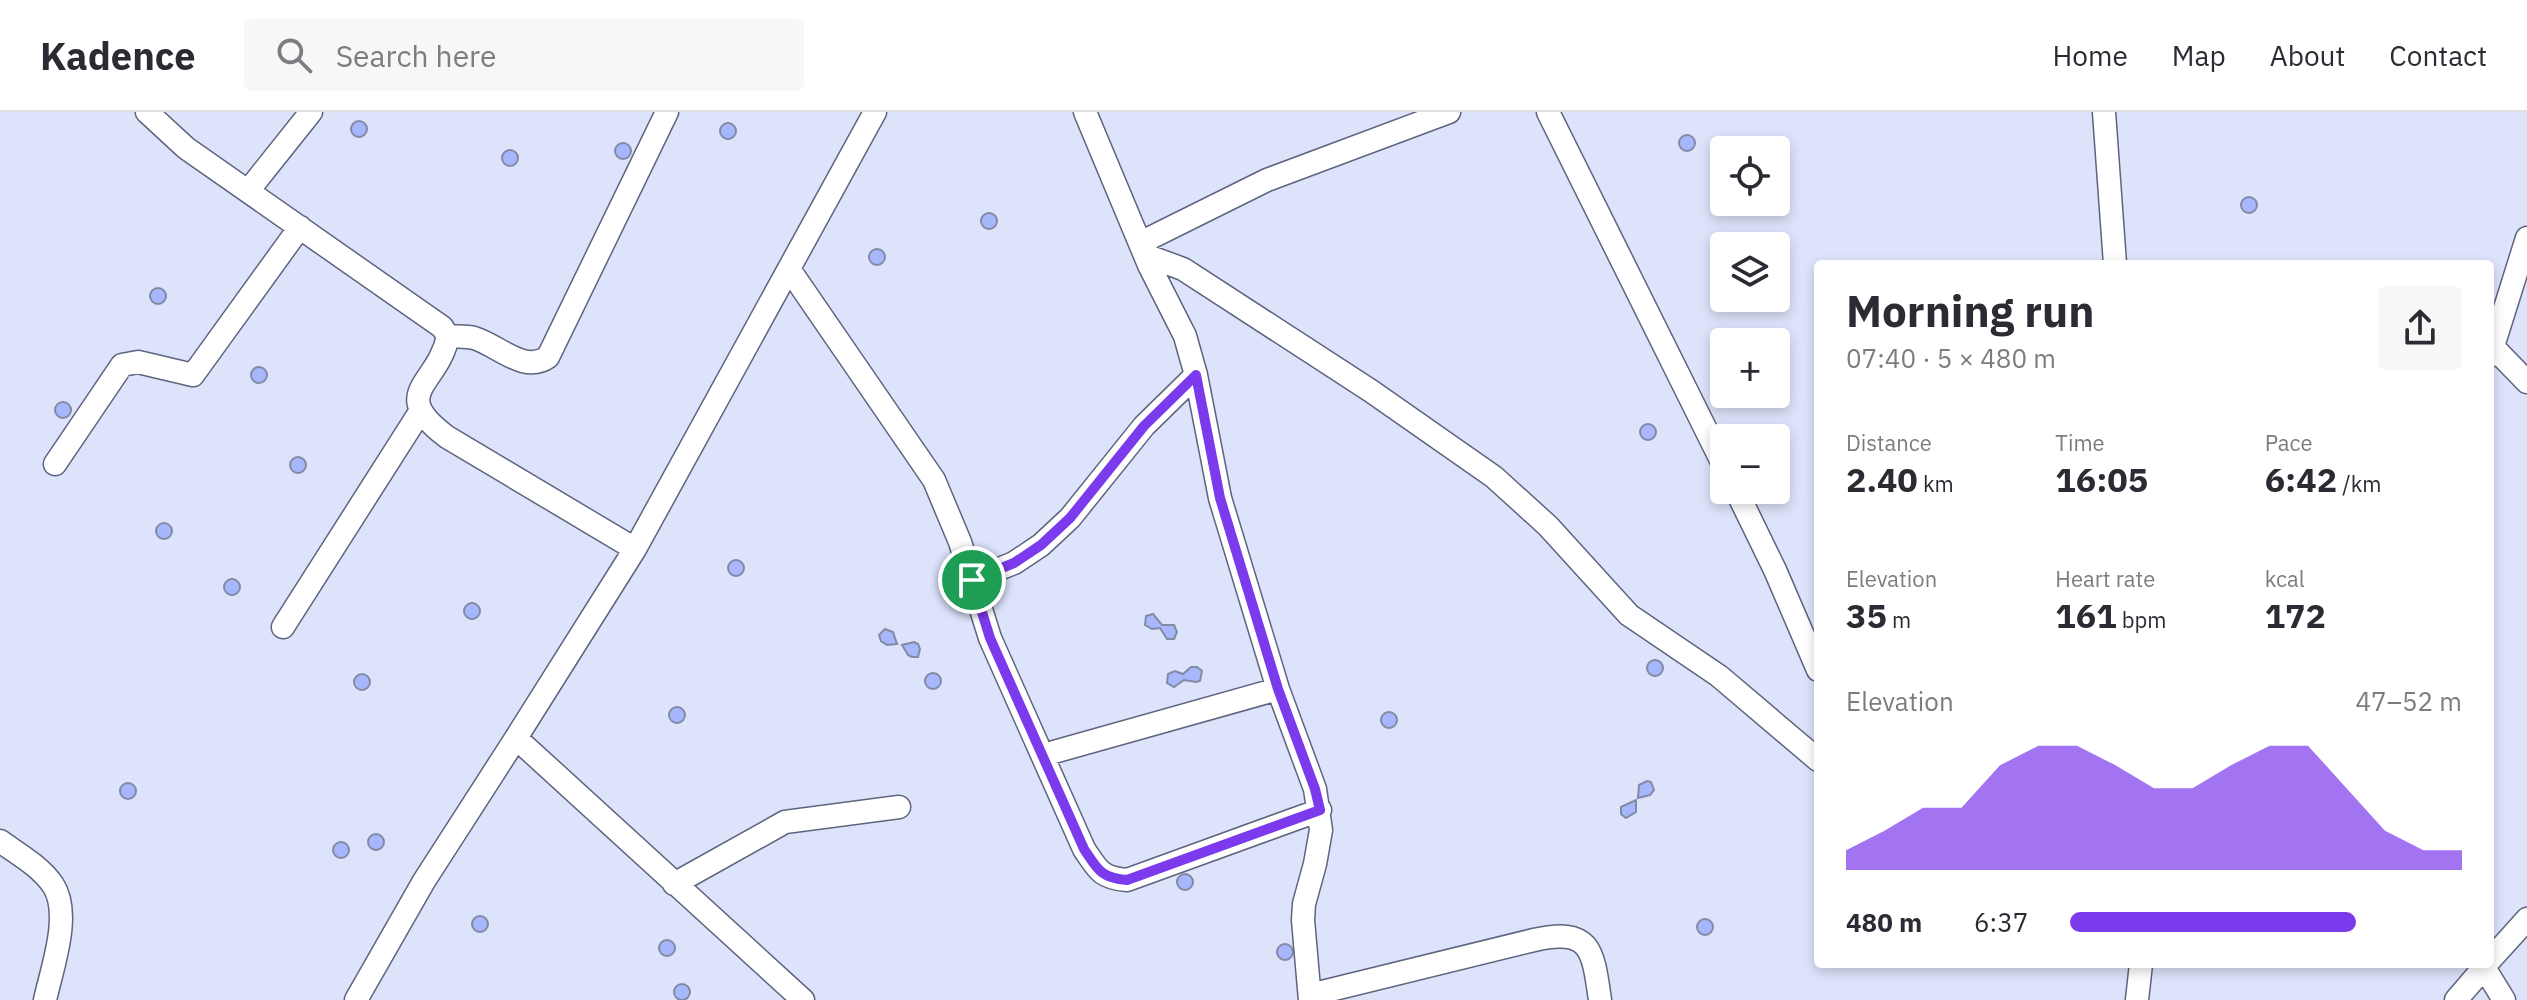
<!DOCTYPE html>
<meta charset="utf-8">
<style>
body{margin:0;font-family:"IBM Plex Sans",sans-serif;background:#f7f7f7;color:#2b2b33;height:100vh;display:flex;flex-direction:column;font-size:30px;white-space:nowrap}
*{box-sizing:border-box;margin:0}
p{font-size:26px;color:#7c7c81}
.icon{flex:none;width:44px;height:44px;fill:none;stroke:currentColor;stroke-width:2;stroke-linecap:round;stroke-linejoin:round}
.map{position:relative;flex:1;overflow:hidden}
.drawer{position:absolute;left:1814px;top:148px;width:680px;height:708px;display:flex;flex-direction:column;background:#fff;border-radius:8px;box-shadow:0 4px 12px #0003}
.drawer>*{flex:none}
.fabs{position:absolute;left:1710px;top:24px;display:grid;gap:16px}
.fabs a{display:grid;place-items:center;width:80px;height:80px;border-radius:8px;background:#fff;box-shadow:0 4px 12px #0003;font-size:40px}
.pin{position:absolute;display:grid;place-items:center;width:68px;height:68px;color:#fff;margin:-34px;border:4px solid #fff;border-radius:50%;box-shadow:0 2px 8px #0007}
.round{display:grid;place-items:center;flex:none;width:84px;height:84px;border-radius:8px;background:#f7f7f7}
.summary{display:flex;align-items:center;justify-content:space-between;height:136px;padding:0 32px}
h1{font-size:44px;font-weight:700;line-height:60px}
.metrics{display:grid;grid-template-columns:repeat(3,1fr);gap:12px;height:136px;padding:8px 32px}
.metrics div{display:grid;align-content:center}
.metrics b{font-size:34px;font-weight:700}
.metrics small{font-size:22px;font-weight:400}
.metrics p{font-size:22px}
.chart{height:224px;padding:16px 32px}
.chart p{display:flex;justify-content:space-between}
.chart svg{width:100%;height:144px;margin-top:8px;fill:#7c3aed;opacity:.7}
ul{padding:0 32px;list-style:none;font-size:26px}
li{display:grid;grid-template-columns:128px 96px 1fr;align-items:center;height:60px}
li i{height:20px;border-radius:10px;background:#7c3aed}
header{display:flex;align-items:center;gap:48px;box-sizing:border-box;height:112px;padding:0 40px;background:#fff;border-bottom:2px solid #e1e1e2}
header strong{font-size:38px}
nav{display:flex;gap:44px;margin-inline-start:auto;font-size:28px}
.search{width:560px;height:72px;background:#f7f7f7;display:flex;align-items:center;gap:20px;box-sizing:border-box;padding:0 28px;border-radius:8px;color:#7c7c81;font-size:30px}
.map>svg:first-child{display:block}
.building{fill:#a7b7fd;stroke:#838aa5;stroke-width:2}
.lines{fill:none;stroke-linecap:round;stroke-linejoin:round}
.street-casing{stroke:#5e647e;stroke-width:25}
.street{stroke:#fff;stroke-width:22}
.route-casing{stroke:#fff;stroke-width:16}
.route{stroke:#7c3aed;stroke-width:10}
</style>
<header>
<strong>Kadence</strong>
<div class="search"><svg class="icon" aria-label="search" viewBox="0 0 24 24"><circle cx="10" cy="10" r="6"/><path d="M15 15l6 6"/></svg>Search here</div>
<nav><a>Home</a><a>Map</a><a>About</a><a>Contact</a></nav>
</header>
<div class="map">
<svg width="2527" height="888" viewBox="0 0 2527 888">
<rect width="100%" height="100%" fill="#dde3fb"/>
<path class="building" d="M351 17a8 8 0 1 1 16 0a8 8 0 1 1-16 0Z
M720 19a8 8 0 1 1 16 0a8 8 0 1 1-16 0Z
M1679 31a8 8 0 1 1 16 0a8 8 0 1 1-16 0Z
M615 39a8 8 0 1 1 16 0a8 8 0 1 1-16 0Z
M502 46a8 8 0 1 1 16 0a8 8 0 1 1-16 0Z
M2241 93a8 8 0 1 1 16 0a8 8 0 1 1-16 0Z
M981 109a8 8 0 1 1 16 0a8 8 0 1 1-16 0Z
M869 145a8 8 0 1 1 16 0a8 8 0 1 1-16 0Z
M150 184a8 8 0 1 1 16 0a8 8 0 1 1-16 0Z
M251 263a8 8 0 1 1 16 0a8 8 0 1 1-16 0Z
M55 298a8 8 0 1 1 16 0a8 8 0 1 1-16 0Z
M1640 320a8 8 0 1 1 16 0a8 8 0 1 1-16 0Z
M290 353a8 8 0 1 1 16 0a8 8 0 1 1-16 0Z
M156 419a8 8 0 1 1 16 0a8 8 0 1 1-16 0Z
M728 456a8 8 0 1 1 16 0a8 8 0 1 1-16 0Z
M224 475a8 8 0 1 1 16 0a8 8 0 1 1-16 0Z
M464 499a8 8 0 1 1 16 0a8 8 0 1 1-16 0Z
M1153,502L1162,513H1174L1177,520L1174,527H1167L1160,516L1152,517L1145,513L1146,504Z
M885,517L893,520L897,532L887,533L881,529L879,523Z
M914,530L918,532L920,537L918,545H912L908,543L902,533Z
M1647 556a8 8 0 1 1 16 0a8 8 0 1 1-16 0Z
M1191,555H1197L1202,559L1200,569L1196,570L1184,568L1174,575L1167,571L1168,562L1175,559L1183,562Z
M925 569a8 8 0 1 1 16 0a8 8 0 1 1-16 0Z
M354 570a8 8 0 1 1 16 0a8 8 0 1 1-16 0Z
M669 603a8 8 0 1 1 16 0a8 8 0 1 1-16 0Z
M1381 608a8 8 0 1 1 16 0a8 8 0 1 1-16 0Z
M1647,669L1651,670L1654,678L1650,683L1638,686L1639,673Z
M120 679a8 8 0 1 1 16 0a8 8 0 1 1-16 0Z
M1636,688V700L1626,706L1621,702V695Z
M368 730a8 8 0 1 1 16 0a8 8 0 1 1-16 0Z
M333 738a8 8 0 1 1 16 0a8 8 0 1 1-16 0Z
M1177 770a8 8 0 1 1 16 0a8 8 0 1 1-16 0Z
M472 812a8 8 0 1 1 16 0a8 8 0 1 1-16 0Z
M1697 815a8 8 0 1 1 16 0a8 8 0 1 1-16 0Z
M659 836a8 8 0 1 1 16 0a8 8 0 1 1-16 0Z
M1277 840a8 8 0 1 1 16 0a8 8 0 1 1-16 0Z
M674 880a8 8 0 1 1 16 0a8 8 0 1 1-16 0Z"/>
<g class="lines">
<g class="street-casing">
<path id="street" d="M147,0L186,36L442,215L448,224C438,274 387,280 447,325L635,437
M1085,0L1149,153L1185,224L1196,263L1220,386L1278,577L1315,677L1321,718L1315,752L1304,792L1303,808L1310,888
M1548,0L1724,354
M2104,0L2115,152
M248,79L311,0
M1140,131L1267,68L1449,0
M1145,143L1183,157L1371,279L1494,365L1548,414L1629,503L1719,564L1818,648
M789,157L934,368L960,430L990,526L1084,737C1098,758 1101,766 1127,768L1320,698
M448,224C456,225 466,224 474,226C498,233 524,262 548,245L667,0
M2493,235L2527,270
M2490,244L2527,126
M55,352L122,253L138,250L193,263L300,115
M1736,378L1775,458L1818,558
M972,468L1014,451L1041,433L1070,406L1144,314L1196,263
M283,515L420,300
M1043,643L1278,577
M0,729C18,742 40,754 53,773C72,802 52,856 45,888
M674,772L785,710L899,695
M2490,848L2527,807
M2482,852L2504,888
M1310,883L1534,828C1591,815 1593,838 1600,888
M356,888L424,769L516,626
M803,888L516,626L635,437L875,0
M2137,888L2141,852
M2456,888L2487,852"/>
</g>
<use href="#street" class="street"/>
</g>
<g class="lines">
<g class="route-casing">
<path id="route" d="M1196,263L1220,386L1278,577L1315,677L1320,698L1127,768C1101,766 1098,758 1084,737L990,526L972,468L1014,451L1041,433L1070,406L1144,314Z"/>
</g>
<use href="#route" class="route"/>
</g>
</svg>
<div class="fabs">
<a><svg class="icon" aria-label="locate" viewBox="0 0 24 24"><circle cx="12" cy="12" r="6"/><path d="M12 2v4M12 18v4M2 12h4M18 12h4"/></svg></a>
<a><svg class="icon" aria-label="layers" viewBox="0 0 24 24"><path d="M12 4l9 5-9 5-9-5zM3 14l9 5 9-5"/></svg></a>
<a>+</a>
<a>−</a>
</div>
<div class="pin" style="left:972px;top:468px;background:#1e9e55"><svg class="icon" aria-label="arrive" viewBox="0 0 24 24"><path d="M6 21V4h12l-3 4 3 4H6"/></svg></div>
<section class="drawer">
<div class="summary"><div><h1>Morning run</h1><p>07:40 · 5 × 480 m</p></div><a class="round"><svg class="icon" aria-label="share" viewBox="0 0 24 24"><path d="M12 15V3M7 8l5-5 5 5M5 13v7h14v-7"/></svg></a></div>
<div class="metrics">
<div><p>Distance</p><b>2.40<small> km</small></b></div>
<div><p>Time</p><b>16:05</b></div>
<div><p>Pace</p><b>6:42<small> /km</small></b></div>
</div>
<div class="metrics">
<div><p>Elevation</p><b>35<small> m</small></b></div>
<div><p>Heart rate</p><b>161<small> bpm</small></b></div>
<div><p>kcal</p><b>172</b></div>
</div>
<div class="chart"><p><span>Elevation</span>47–52 m</p>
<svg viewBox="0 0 160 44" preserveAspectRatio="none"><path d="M0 44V38L10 32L20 25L30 25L40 12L50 6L60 6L70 12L80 19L90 19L100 12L110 6L120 6L130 19L140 32L150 38L160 38V44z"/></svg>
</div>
<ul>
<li><b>480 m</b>6:37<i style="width:73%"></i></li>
</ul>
</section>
</div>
